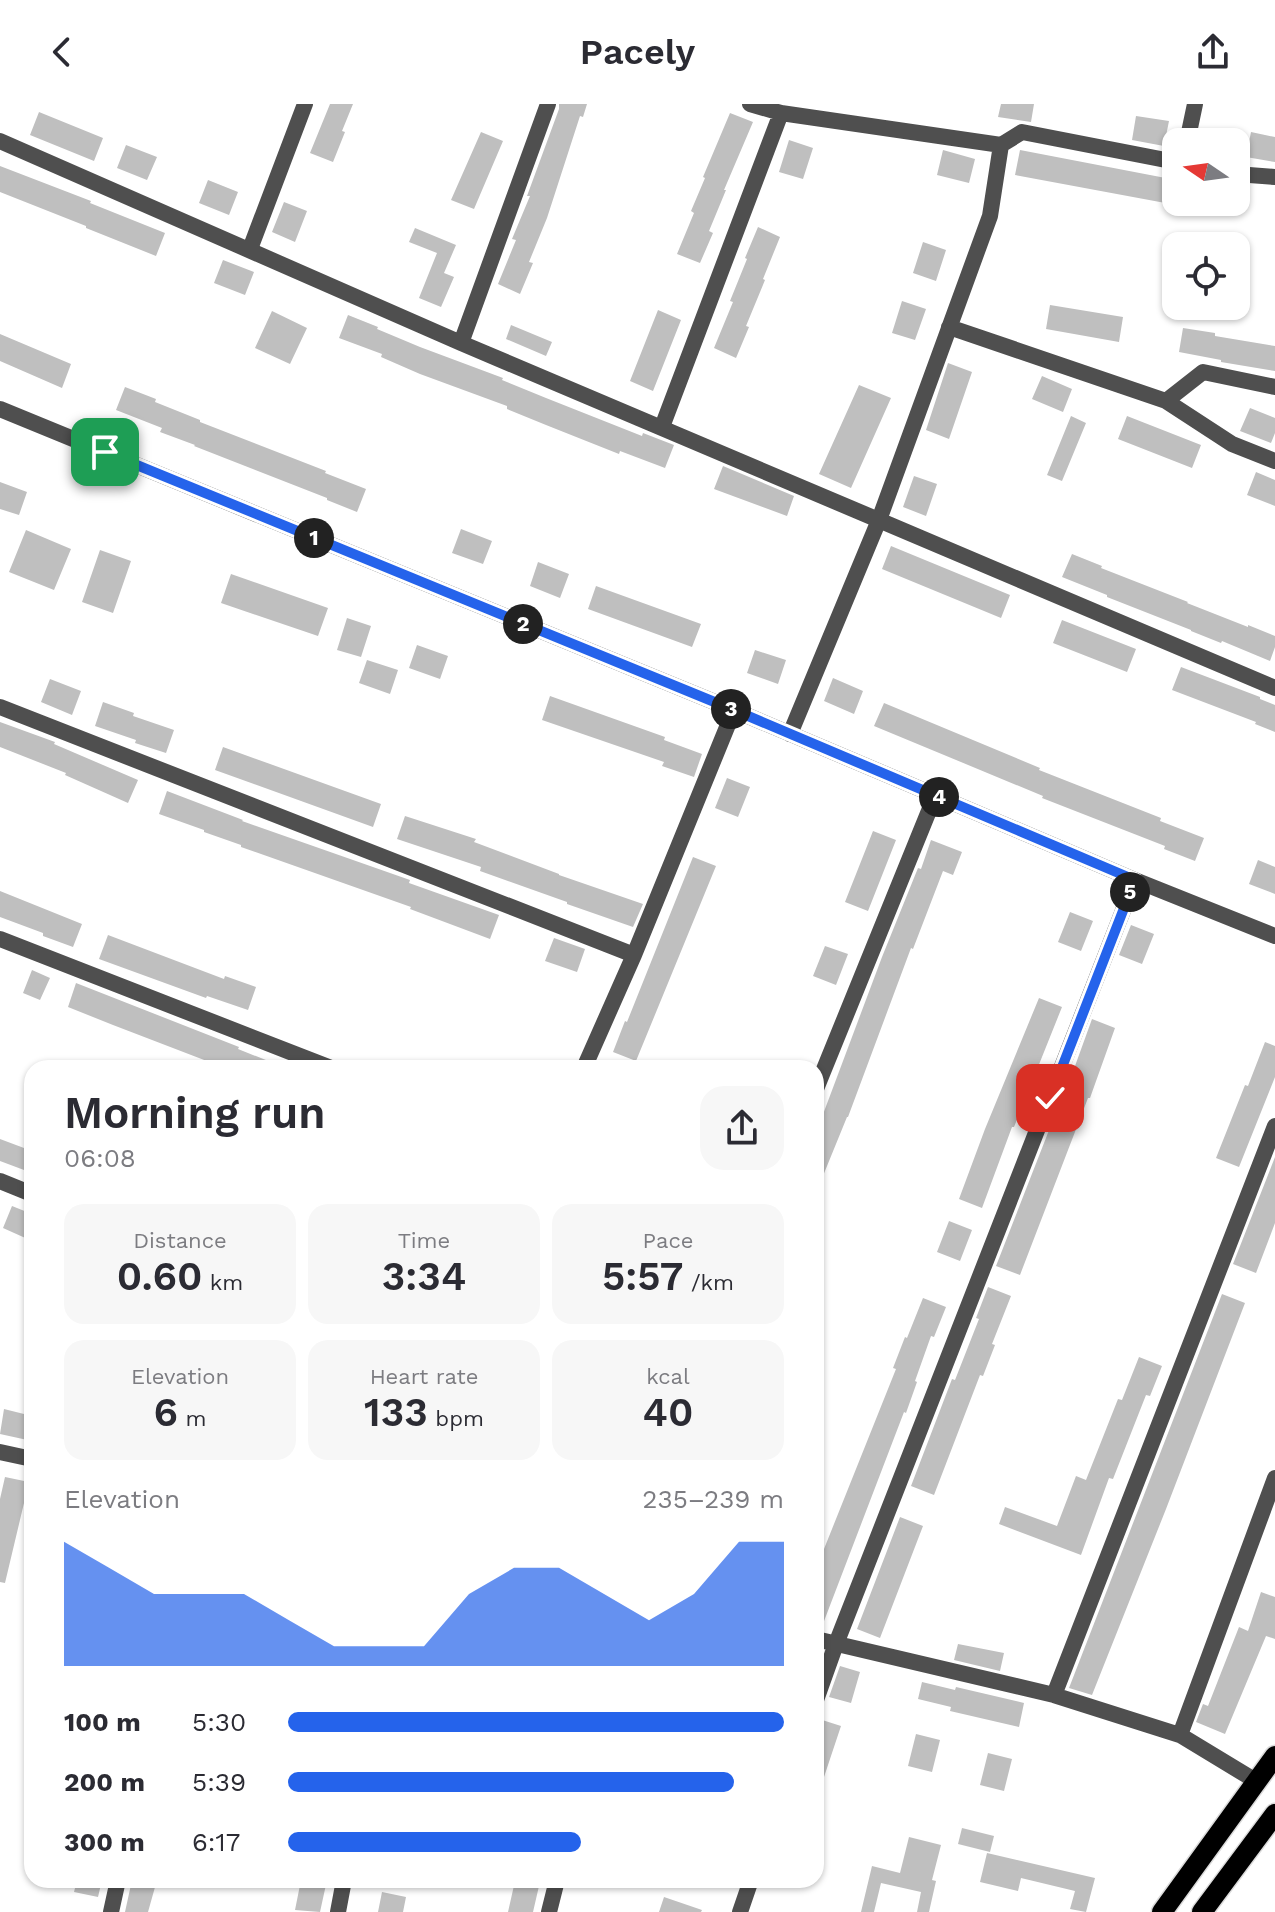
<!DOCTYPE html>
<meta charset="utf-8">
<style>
body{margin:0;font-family:"Work Sans",sans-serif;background:#f7f7f7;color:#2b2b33;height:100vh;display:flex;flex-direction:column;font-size:30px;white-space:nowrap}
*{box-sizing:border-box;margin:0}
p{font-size:26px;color:#7c7c81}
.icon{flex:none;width:44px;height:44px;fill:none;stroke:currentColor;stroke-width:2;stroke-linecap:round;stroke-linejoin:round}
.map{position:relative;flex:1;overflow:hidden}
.sheet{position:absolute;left:24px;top:956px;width:800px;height:828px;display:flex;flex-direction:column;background:#fff;border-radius:24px;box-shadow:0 2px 6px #0004}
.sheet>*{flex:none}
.needle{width:52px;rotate:283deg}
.fabs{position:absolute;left:1162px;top:24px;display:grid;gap:16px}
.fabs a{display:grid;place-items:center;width:88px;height:88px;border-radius:16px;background:#fff;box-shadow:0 2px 6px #0004;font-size:40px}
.pin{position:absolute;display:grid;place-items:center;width:68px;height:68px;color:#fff;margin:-34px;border-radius:16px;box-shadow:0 4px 12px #0006}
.km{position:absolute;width:40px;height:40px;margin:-20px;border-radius:50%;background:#222;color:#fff;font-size:22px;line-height:40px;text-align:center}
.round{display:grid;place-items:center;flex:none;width:84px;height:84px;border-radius:24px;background:#f7f7f7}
.head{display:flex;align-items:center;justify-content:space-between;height:136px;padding:0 40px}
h1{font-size:44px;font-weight:600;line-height:60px}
.figures{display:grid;grid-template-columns:repeat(3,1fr);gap:12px;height:136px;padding:8px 40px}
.figures div{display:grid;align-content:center;border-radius:20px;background:#f7f7f7;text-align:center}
.figures b{font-size:40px;font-weight:600}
.figures small{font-size:22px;font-weight:400}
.figures p{font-size:22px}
.chart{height:224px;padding:16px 40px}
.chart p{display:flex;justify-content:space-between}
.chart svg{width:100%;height:144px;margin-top:8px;fill:#2563eb;opacity:.7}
ul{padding:0 40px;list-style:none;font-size:26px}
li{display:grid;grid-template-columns:128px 96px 1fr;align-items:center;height:60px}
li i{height:20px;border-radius:10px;background:#2563eb}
header{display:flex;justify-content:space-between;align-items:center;height:104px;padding:0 40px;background:#fff;font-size:36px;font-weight:600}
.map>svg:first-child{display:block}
.building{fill:#bfbfbf}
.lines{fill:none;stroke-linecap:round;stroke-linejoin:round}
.primary-casing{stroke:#dbdbdb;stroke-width:23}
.minor{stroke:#4f4f4f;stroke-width:16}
.primary{stroke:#000;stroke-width:20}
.route-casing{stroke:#fff;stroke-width:16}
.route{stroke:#2563eb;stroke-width:10}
</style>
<header><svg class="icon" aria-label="back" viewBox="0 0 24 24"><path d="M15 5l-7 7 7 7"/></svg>Pacely<svg class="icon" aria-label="share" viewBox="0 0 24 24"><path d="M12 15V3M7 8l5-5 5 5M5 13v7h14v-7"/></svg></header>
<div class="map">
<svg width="1275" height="1808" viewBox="0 0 1275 1808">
<rect width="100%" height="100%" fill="#fff"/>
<path class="building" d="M330,0H353L342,27L345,28L333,58L310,49Z
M559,0H587L583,13L580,12L547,114L529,158L533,159L520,190L498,180L516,136L512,135L530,92H527L559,5Z
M1001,0H1034L1031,18L998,13Z
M39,8L103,34L94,57L30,31Z
M730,9L753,18L724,86H726L709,127L713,129L700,159L677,150L694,109L691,107L705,74L703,73Z
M1136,12L1169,17L1164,42L1132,36Z
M481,28L503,37L474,105L451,96Z
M1251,28L1275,33V58L1246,53Z
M789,36L813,44L803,75L779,68Z
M126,41L157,53L147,76L117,64Z
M943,46L975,55L969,79L937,71Z
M1020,46L1176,76V101L1015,71Z
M0,62L91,97L90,99L165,129L156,152L86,124V122L0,88Z
M208,76L238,88L229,111L199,99Z
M284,98L307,107L295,138L272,128Z
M758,123L780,133L763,175L765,176L746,222L749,223L736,254L714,244L733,198L730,197L747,155L745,154Z
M415,124L456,141L444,169L454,173L441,203L419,194L437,149L409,138Z
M923,138L946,146L936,177L913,169Z
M223,156L254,168L245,191L214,179Z
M902,197L926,205L915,236L892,229Z
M1050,201L1123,213L1119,238L1046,225Z
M658,206L681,216L653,287L630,277Z
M272,207L307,224L290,260L255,244Z
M348,211L378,223L377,225L420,243L503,274L502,276L546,294L642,332L643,329L674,341L665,364L620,347L619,350L546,321L507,305V302L420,270L381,253L382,250L339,234Z
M511,221L552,238L546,252L506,235Z
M1183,224L1215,229V232L1275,242V267L1221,258V256L1179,248Z
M0,230L71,260L62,284L0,257Z
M948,259L972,268L949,335L926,326Z
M1042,272L1072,285L1063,308L1032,295Z
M859,281L891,294L851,384L819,370Z
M125,283L156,295L155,298L200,316V318L326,367L325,369L366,385L357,408L327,396V394L194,342L195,341L160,328L162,324L116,306Z
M1250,304L1275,314V329L1271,339L1240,327Z
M1071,312L1086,319L1062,377L1047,371Z
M1127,312L1201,341L1192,364L1118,335Z
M723,362L794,392L787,412L714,385Z
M1256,368L1275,376V402L1247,391Z
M914,372L937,380L926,412L903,403Z
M0,378L27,388L19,411L0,405Z
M461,425L492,437L483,460L452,449Z
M26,426L71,445L54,486L9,468Z
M891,442L1010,491L1001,514L882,465Z
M100,446L131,457L113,509L82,498Z
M1072,450L1102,462L1101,464L1188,498L1187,499L1248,523V521L1275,532V543L1270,557L1222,537L1221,539L1191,527V526L1107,493V491L1062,473Z
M538,458L569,470L560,494L530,482Z
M231,470L328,504L318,532L221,499Z
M596,482L701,520L692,543L588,505Z
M347,514L371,522L361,553L337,546Z
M1062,516L1136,545L1127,568L1053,539Z
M417,541L448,552L440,575L409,564Z
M755,546L786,556L778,580L747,569Z
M367,556L398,566L390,590L359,579Z
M1181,563L1260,593V595L1275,601V628L1255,620L1256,618L1172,586Z
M833,574L863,587L854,610L824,597Z
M50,575L81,587L72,611L41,598Z
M550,592L665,633L664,636L702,650L694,673L662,662L664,658L542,616Z
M103,598L134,609L133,612L174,626L166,649L135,639L136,636L95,622Z
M884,599L1040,664L1039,666L1161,714L1160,717L1204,734L1195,757L1164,745L1165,742L1042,694L1043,692L874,622Z
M0,618L55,638L54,640L138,676L128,699L65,671L66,669L0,643Z
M223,643L381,700L373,723L215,666Z
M727,674L750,683L738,713L715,704Z
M167,687L243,716L242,717L410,776L409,779L499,811L490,835L410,805L411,803L241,743V741L204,728V726L159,710Z
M405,712L476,735L474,738L559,770V771L643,800L633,823L567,800V798L480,767L481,763L397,735Z
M873,727L896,736L868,807L845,798Z
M931,736L962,748L953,771L943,767L913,845L911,844L848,1013H847L816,1089V1020L819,1021L882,853L918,764L921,765Z
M693,753L716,762L636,957L613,948L625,917L627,918Z
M1258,756L1275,763V790L1249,780Z
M0,787L82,820L73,843L43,832V829L0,813Z
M1070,808L1093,817L1081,847L1058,838Z
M1131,821L1154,830L1142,860L1119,851Z
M108,831L224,875L225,872L256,883L248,906L207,892L206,894L99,855Z
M554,834L585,845L577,868L545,857Z
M825,842L848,850L836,881L813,872Z
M32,866L50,874L40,896L23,889Z
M76,879L239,943L238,945L286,964H225L113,921L68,903Z
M1039,894L1062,903L1014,1023H1012L982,1104L959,1095L985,1025Z
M1092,915L1115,924L1090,994H1088L1020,1171L996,1162L1060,998H1062Z
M1265,938L1275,942V973L1239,1063L1216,1054L1245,981L1248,982Z
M0,1035L32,1047V1069L0,1057Z
M1275,1053V1119L1256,1169L1233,1160Z
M12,1102L32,1110V1137L3,1124Z
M949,1117L972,1126L960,1157L937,1148Z
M988,1183L1011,1192L992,1240L995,1241L983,1272L980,1271L934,1391L911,1382L952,1275L955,1276L979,1215L976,1214Z
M1222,1190L1245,1199L1166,1405L1092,1591L1069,1584Z
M923,1194L946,1203L934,1233L931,1232L915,1277L917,1278L906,1309L904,1308L821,1525L816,1524V1465L896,1265L893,1264L905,1233L907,1234Z
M1139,1253L1162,1262L1150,1292L1146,1291L1113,1375L1109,1374L1081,1451L999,1420L1005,1403L1057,1422L1076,1372L1086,1376L1118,1295L1122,1296Z
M4,1305L32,1312V1337L0,1330Z
M5,1373L29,1378L5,1479L0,1478V1395Z
M900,1413L923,1422L880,1534L857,1525Z
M1261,1488L1275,1493V1535L1266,1532L1225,1630L1196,1618L1203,1600L1208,1602L1239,1523L1248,1527Z
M958,1540L1004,1549L1000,1567L954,1556Z
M840,1562L860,1568L851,1599L829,1593Z
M922,1578L955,1586L956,1583L1024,1599L1019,1623L950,1607L951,1603L918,1595Z
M816,1614L841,1622L819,1688H816Z
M916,1630L940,1636L932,1668L908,1662Z
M988,1649L1012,1655L1004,1687L980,1681Z
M962,1724L994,1732L990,1748L958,1740Z
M909,1733L941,1741L932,1776L936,1777L929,1808H917L921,1788L881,1779L874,1808H861L872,1762L900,1769Z
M987,1749L1095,1774L1086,1808L1070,1805L1075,1787L1021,1774L1018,1787L980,1778Z
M77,1776H102L98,1793L74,1788Z
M132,1776H157L148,1808H125Z
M301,1776H327L320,1808L295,1806Z
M515,1777L539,1782L533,1808H508Z
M382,1788L406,1793L403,1808H378Z
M664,1793L702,1806L701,1808H659Z"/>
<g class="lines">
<g class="primary-casing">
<path id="primary" d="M1162,1808L1275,1652
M1202,1808L1275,1710"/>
</g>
<path class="minor" d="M750,0L781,9L1001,41L1022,28L1176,58
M0,37L461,239L1275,584
M1187,38L1195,0
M1236,70L1275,73
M250,145L305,0
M949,223L1166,297L1232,340L1275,357
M461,239L548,0
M1166,297L1203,268L1275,283
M0,305L734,606L1135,776L1275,832
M662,323L781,9
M0,603L634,851
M790,630L879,416L990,112L1001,41
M0,835L331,964
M584,964L634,851L734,606
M816,985L935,692
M0,1077L32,1090
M0,1348L32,1355
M816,1535L1054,1591L1180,1631L1256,1677
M1054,1591L1275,1022
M816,1596L836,1540L1135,776
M1180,1631L1275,1374
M111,1808L118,1776
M338,1808L344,1776
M549,1808L557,1776
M740,1808L751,1776"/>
<use href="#primary" class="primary"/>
</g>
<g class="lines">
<g class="route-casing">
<path id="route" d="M105,348L734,606L1135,776L1050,994"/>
</g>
<use href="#route" class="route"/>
</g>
</svg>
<div class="fabs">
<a><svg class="needle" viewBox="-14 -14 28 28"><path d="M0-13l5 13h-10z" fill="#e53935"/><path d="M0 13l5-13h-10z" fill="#7c7c81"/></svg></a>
<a><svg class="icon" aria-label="locate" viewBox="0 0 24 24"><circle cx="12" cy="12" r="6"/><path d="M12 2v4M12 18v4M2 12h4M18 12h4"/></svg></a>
</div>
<div class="pin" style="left:105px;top:348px;background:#1e9e55"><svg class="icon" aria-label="arrive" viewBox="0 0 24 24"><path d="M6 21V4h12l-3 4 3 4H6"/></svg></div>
<div class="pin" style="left:1050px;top:994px;background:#d93025"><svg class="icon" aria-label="check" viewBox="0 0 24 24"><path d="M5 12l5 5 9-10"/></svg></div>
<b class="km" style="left:314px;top:434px">1</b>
<b class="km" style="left:523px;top:520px">2</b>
<b class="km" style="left:731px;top:605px">3</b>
<b class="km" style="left:939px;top:693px">4</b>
<b class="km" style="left:1130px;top:788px">5</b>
<section class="sheet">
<div class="head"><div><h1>Morning run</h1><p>06:08</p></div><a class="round"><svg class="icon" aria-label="share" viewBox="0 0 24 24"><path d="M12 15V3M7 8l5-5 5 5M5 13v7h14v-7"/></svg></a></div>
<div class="figures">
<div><p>Distance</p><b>0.60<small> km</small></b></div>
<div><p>Time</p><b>3:34</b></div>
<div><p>Pace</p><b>5:57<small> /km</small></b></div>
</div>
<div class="figures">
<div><p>Elevation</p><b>6<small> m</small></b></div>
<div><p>Heart rate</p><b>133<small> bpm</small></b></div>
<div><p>kcal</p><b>40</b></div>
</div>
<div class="chart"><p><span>Elevation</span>235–239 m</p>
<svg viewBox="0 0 160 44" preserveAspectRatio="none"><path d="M0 44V6L10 14L20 22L30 22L40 22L50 30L60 38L70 38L80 38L90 22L100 14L110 14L120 22L130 30L140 22L150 6L160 6V44z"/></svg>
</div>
<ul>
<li><b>100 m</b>5:30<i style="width:100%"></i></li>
<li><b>200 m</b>5:39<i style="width:90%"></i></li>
<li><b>300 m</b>6:17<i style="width:59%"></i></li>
</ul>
</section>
</div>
